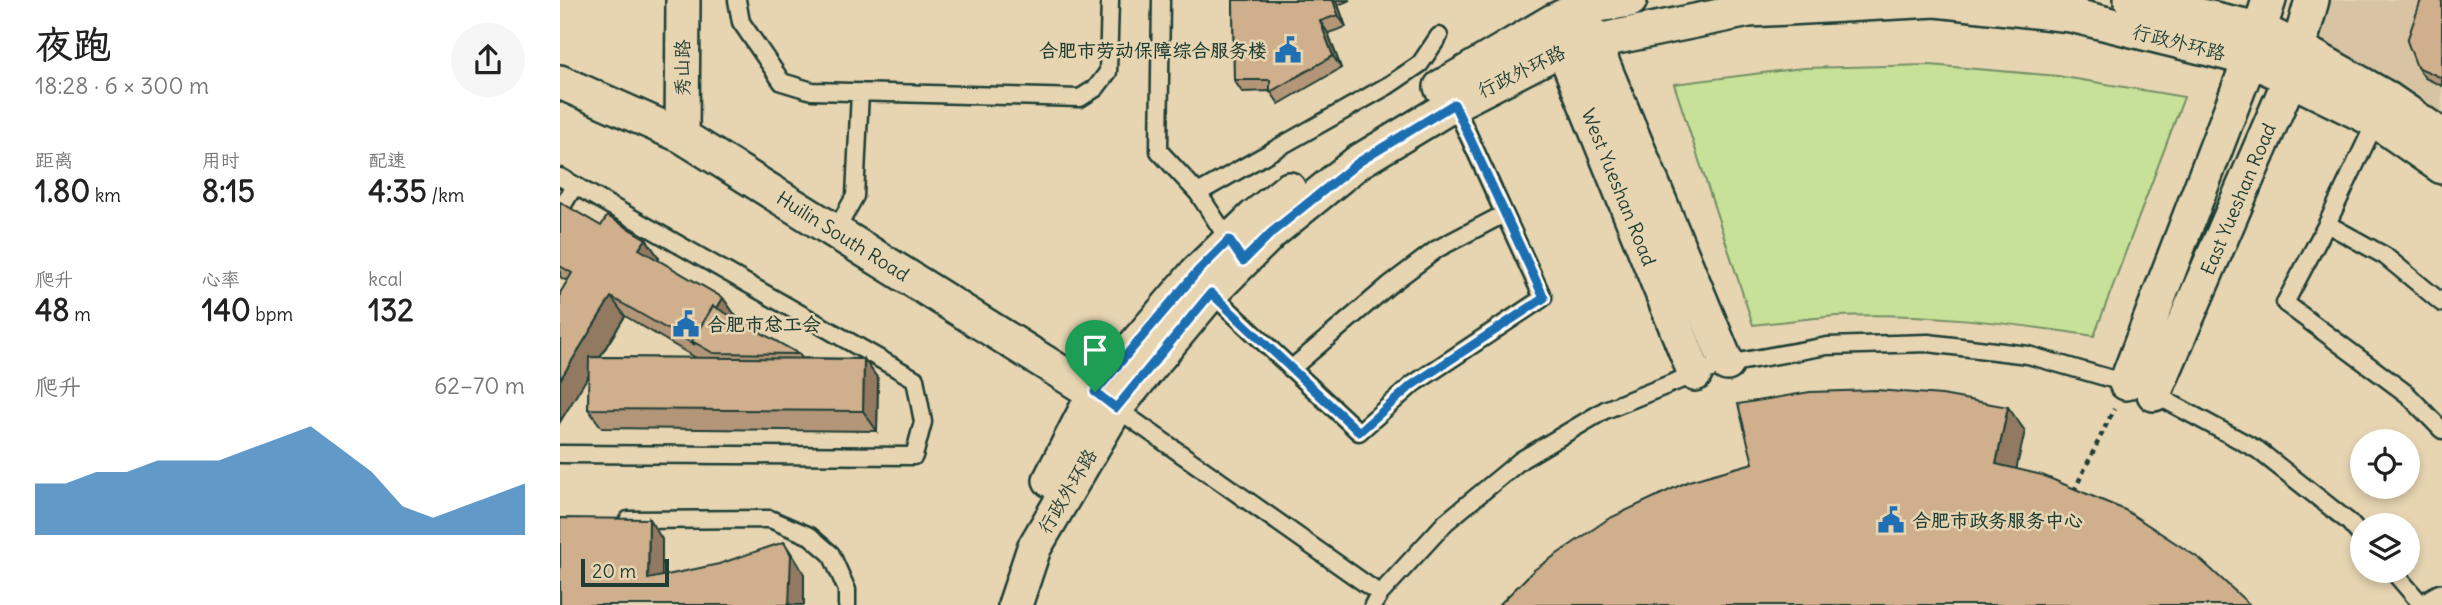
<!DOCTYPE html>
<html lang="zh">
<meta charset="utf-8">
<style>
body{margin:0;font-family:Delius,"LXGW WenKai TC",sans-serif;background:#f6f6f6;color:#222;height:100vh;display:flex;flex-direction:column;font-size:26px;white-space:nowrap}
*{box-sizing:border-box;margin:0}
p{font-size:23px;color:#767676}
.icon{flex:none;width:38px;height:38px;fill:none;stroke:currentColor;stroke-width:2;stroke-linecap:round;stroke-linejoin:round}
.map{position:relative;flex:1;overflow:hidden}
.side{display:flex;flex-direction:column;background:#fff;width:560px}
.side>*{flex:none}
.fabs{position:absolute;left:1790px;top:429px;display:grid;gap:14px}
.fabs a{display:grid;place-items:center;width:70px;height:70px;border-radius:50%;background:#fff;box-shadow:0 4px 10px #0003;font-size:35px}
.scale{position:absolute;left:21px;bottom:18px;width:88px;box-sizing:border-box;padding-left:7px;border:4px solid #1f3d34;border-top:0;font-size:19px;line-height:24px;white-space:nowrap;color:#1f3d34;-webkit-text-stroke:5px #e7d5b2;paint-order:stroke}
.pin{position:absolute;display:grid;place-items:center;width:60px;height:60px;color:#fff;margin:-72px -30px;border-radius:50% 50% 50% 0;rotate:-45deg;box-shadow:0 0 7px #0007}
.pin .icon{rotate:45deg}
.round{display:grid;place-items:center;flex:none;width:74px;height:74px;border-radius:37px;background:#f6f6f6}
.overview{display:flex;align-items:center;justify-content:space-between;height:119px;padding:0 35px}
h1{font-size:38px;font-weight:700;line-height:52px}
.figures{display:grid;grid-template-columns:repeat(3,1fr);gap:10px;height:119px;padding:7px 35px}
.figures div{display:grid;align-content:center}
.figures b{font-size:30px;font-weight:700}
.figures small{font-size:19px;font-weight:400}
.figures p{font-size:19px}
.chart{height:196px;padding:14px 35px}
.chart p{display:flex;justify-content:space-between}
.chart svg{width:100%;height:126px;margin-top:7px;fill:#1f6fb2;opacity:.7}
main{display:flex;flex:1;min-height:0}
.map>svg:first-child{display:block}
.built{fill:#d8c4a2}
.green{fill:#c7e198;stroke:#738f66;stroke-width:2}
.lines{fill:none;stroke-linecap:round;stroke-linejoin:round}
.service-casing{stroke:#1f3d34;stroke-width:21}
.minor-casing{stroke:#1f3d34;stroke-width:38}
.path{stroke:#1f3d34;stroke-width:4.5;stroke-dasharray:5 5;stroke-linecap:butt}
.service{stroke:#e7d5b2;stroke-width:16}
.minor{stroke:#e7d5b2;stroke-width:33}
.wall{fill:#b39678;stroke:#1f3d34;stroke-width:2;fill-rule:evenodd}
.shaded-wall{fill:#927a62;stroke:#1f3d34;stroke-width:2}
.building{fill:#d0af8c;stroke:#1f3d34;stroke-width:2}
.route-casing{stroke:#fff;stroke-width:14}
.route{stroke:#1f6fb2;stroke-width:9}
.labels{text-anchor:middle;stroke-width:5;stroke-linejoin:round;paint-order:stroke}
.street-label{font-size:19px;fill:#1f3d34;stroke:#e7d5b2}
.poi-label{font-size:19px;font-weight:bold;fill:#1f3d34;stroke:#e7d5b2;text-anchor:start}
</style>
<main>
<section class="side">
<div class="overview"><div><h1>夜跑</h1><p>18:28 · 6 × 300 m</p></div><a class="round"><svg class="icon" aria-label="share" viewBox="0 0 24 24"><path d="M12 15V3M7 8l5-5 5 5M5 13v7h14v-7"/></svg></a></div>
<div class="figures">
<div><p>距离</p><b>1.80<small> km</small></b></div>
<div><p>用时</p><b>8:15</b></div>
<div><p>配速</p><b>4:35<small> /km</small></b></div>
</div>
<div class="figures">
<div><p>爬升</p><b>48<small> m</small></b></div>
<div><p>心率</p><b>140<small> bpm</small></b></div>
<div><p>kcal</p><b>132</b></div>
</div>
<div class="chart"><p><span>爬升</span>62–70 m</p>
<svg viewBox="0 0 160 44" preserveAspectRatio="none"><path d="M0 44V26L10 26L20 22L30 22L40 18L50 18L60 18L70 14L80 10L90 6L100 14L110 22L120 34L130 38L140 34L150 30L160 26V44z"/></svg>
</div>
</section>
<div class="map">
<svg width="1882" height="605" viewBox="0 0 1882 605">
<rect width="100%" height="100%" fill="#e7d5b2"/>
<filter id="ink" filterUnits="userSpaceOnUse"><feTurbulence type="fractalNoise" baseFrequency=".0143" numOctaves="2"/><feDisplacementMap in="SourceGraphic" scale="14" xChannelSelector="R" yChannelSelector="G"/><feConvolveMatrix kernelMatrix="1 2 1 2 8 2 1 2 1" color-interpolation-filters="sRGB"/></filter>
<g filter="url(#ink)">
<path class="built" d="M1752,0H1882V136L1740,49Z"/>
<path class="green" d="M1370,65L1498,76L1624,97L1534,336C1450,323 1364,312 1278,316C1250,318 1222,322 1193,325L1114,84L1243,68Z"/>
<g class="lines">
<g class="service-casing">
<path id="service" d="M177,0L181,22L222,82L252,91L520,98L536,88L548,72L550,0
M601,0L599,151L638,193L672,245
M1816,121L1767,224L1725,303L1847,394L1882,430
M0,177L355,379L363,422L354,456L0,454
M638,193L829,85L860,64L879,36
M0,210L14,186
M1767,224L1825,256L1882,303
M275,232L295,196L300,92
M651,293L799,432L852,385L983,298L894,104
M731,369L828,286L877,249L944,214
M556,408L820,594
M68,520L210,519L250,536L271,554L287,590V605
M1832,570L1862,605
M813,605L820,594L886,522L961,460L1045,410L1135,374L1167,364L1267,346L1368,343L1468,355L1566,383L1594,394L1698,450L1789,522L1802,537"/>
</g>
<g class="minor-casing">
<path id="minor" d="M1571,0L1699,29L1740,49L1825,97L1882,136
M1026,23L1167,364
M995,29L1135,374
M0,82L122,136L553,405
M881,87L993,21L1020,8L1070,0
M122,136L123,0
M1566,383L1690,59L1709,0
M1594,394L1730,79L1752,0
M490,480L535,392L637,272L694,217L729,189
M455,605L474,548L556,408L651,293L712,232L798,162L894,104L1003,48L1189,10L1376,0L1511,15L1690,59L1816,121L1882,167
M1875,605L1882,601"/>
</g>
<path class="path" d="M1514,491L1554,409"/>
<use href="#service" class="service"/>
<use href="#minor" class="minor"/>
</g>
<path class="wall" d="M673,0H790L778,5L786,27L768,33L781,68L719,104L710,91L682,92L674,80Z
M1882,0V86L1865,78L1857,67Z
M0,202L41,226L86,239L99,258L98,260L163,298L177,318L176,319L239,354L242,358L304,359L318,379L317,431L42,428L28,409L29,376L7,281L0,277ZM65,316L136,358L40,357Z"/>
<path class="shaded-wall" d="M773,0H775L778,5L786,27L778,15Z
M760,21L768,33L781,68L773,56Z
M86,239L99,258L93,269L79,249Z
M51,297L65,316L0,422V380Z
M163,298L177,318L156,353L136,343Z
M304,359L318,379L317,431L303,411Z
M1448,407L1465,431L1452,488L1436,464Z
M89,519L102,539V598L88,579Z
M224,542L237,562L244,574V605H229Z"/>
<path class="building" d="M673,0H773L778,15L760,21L773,56L710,92V80H674Z
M1861,0H1882V78L1857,67L1847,41Z
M0,202L41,226L47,216L86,239L79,249L163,298L157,308L153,306L132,341L135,345L51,297L0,380V293L12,273L0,266Z
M153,306L239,354L153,353L132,341Z
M29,357L304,359L303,411L28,409Z
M1316,390L1382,395L1448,407L1436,464L1482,475L1565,510L1640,559L1690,605H939L974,570L1048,519L1129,481L1193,463L1178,404L1250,392Z
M0,518L89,519L88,579L159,564L224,542L231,555L229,605H0Z"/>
</g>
<g class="lines" filter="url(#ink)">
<g class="route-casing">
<path id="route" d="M894,104L984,298L852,385L799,432L651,293L556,408L535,392L637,272L669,240L683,261L712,232L799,162Z"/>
</g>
<use href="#route" class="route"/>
</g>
<defs>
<g id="civic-bare" transform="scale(2.1)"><path d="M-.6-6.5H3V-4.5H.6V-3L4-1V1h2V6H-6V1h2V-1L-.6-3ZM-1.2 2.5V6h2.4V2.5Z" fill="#1f6fb2" stroke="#e7d5b2" stroke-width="2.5" paint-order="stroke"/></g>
</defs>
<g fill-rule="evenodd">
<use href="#civic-bare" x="728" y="50"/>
<use href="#civic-bare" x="126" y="324"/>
<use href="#civic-bare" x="1331" y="520"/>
</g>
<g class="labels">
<g class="street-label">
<text transform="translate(1619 42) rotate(14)" y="7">行政外环路</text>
<text transform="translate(122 68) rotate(-90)" y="7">秀山路</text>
<text transform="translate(961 71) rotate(-26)" y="7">行政外环路</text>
<text transform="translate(1059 187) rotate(68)" y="7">West Yueshan Road</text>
<text transform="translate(1678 199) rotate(-67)" y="7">East Yueshan Road</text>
<text transform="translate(283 236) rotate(32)" y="7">Huilin South Road</text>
<text transform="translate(507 491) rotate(-59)" y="7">行政外环路</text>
</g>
<g class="poi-label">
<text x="707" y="57" text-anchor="end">合肥市劳动保障综合服务楼</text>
<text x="147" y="331">合肥市总工会</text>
<text x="1352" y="527">合肥市政务服务中心</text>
</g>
</g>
</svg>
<div class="fabs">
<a><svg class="icon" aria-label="locate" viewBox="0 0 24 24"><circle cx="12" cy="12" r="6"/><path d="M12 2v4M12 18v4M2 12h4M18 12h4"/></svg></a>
<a><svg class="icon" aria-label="layers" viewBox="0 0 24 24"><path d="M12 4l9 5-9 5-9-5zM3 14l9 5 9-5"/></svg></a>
</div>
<div class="scale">20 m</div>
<div class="pin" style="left:535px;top:392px;background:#1e9e55"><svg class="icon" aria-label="arrive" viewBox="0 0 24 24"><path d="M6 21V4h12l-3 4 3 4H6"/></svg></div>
</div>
</main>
